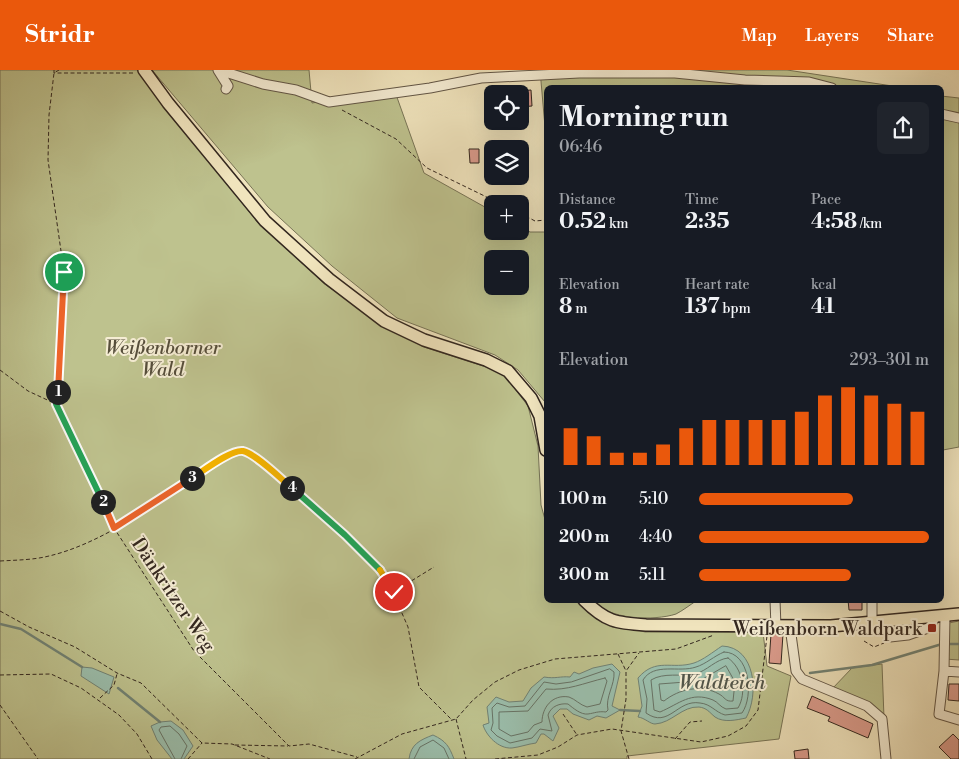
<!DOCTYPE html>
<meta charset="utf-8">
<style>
body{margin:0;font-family:"Libre Bodoni",serif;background:#20242c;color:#f1f3f6;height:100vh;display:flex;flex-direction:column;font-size:19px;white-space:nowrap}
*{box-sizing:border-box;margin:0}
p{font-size:16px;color:#9ea1a6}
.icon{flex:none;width:28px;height:28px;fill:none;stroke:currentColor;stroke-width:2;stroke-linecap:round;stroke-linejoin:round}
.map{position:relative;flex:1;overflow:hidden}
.drawer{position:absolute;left:544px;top:15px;width:400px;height:518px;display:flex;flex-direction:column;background:#171b24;border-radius:8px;box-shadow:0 5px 20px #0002}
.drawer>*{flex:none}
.controls{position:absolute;left:484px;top:15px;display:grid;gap:10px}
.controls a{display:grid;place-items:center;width:45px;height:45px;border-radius:8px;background:#171b24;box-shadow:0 5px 20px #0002;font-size:25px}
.pin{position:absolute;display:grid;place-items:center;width:42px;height:42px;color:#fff;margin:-21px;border:2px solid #fff;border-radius:50%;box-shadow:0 1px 5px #0007}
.km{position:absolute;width:25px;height:25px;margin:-12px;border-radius:50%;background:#222;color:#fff;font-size:14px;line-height:25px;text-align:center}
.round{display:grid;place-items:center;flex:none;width:52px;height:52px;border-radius:8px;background:#20242c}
.headline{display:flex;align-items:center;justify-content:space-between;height:85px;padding:0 15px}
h1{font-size:28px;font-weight:800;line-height:38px}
.figures{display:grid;grid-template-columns:repeat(3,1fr);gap:8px;height:85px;padding:5px 15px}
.figures div{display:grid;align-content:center}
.figures b{font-size:21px;font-weight:800}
.figures small{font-size:14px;font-weight:400}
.figures p{font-size:14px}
.chart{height:140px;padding:10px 15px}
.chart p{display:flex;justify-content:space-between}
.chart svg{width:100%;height:90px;margin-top:5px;stroke:#ea580c;stroke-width:6}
ul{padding:0 15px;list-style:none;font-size:16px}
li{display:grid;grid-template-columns:80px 60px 1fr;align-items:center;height:38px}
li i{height:12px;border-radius:6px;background:#ea580c}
header{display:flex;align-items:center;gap:30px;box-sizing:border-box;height:70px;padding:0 25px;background:#ea580c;color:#fff}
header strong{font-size:24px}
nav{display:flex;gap:28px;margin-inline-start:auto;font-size:18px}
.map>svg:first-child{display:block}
.green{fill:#bec28e;stroke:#787456;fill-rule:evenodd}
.water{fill:#9bbfad;stroke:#718274}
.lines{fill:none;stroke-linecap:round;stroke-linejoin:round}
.shore{stroke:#677366;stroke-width:1}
.stream{stroke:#718274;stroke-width:2.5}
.building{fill:#dc9c8d;stroke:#33271f}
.minor-casing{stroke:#625646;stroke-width:11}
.major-casing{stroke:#33271f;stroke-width:14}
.path{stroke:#33271f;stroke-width:1;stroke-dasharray:4 2.5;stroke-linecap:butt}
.minor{stroke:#f5edd4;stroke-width:9}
.major{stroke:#f0e4bd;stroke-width:11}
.split-1-casing{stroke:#fff;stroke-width:10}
.split-2-casing{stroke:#fff;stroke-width:10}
.split-3-casing{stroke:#fff;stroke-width:10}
.split-4-casing{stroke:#fff;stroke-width:10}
.split-5-casing{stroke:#fff;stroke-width:10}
.split-6-casing{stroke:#fff;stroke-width:10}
.split-1{stroke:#f0652b;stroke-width:6}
.split-2{stroke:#22a559;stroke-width:6}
.split-3{stroke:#f0652b;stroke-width:6}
.split-4{stroke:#f5b400;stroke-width:6}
.split-5{stroke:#22a559;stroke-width:6}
.split-6{stroke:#f5b400;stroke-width:6}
.poi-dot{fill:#8f2418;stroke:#f5edd4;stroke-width:2}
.labels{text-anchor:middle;stroke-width:4;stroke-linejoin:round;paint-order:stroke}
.park-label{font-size:19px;font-style:italic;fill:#564e3b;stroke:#f5edd4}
.street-label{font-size:19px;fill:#33271f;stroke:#f5edd4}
.poi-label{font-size:19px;fill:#33271f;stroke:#f5edd4;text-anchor:end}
.water-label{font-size:20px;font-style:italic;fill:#52554a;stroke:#f5edd4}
</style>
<header>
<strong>Stridr</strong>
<nav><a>Map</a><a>Layers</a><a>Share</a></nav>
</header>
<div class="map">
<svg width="959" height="689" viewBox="0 0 959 689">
<rect width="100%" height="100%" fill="#f0e4bd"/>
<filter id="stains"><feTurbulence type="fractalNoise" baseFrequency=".004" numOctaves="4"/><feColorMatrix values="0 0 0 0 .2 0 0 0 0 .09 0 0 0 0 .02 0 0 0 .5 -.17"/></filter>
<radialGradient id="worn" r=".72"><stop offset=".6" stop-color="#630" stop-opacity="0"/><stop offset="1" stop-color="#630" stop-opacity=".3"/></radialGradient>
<path class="green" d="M0,0H138L258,153L326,215L383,254L424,277L502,302L528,336L538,376L541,435L546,453V530H580L599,550L645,562H763L767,596L791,606L779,669L627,686V689H0Z
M152,0H309L312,33L394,19L424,103L492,141V161H520V156L530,162H546V337L545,332L518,300L495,285L397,248L332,196L268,137ZM492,189H520V216H492Z
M540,0H787L899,17L546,18V68Z
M941,26L959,28V377L943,380L941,379Z
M594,530H696V531C690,535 682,541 676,544C655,551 606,550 594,530Z
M959,551V590L945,589L949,553Z
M882,594L884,648L832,619L852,598Z"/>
<path class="water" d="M722,576C756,577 759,625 746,648C736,650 724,653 715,647C709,642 707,638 699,637C682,636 672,653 655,654C650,654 645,648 638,647L642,636L638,608C656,587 672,600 694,593C703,590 713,582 722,576Z
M612,594L620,602L612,636L620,640L606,648L597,646L589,650L573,644L567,639H560L553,646L559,658L553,671L544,664H541L536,673C528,674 520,677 512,678C498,679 486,665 483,655L489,653L487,637L496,627L509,632L523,631L531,618L544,607C556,609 560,606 570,607L574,602L579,604L593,598Z
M82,597L92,598L114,607L109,624L81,606Z
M171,651L183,660L193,676L184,689H172L157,670L151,656L160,652Z
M433,665C446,671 449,676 454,689H409C411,674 420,670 433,665Z"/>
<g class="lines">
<path class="shore" d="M724,582C750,582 754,626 742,643L725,645C715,642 711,634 700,633C677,629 669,659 646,643L647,629L643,610C654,592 679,603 696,597C706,594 714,586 724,582Z
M728,588C743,598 747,623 738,638L726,639C720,637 718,632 713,630C691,621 679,634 660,642L654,640L651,610C664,602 681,607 695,604C707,601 716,589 728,588Z
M726,596L735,612L733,631C725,632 725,627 719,624C701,614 679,619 664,631L661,630L659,614L699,611Z
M610,599L614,602C615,615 605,627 608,640L606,642C598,641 595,643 588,644C581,645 573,638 568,634C560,633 551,636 548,645L552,661L540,659L532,668L510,673L497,666L491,660L493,653L492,638L497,633L509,637L525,636L544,612L556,614L571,612Z
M605,608L607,611L600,634L587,637C580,635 575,629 569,627C552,624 542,638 542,652L534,655L528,662L511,666L499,659V642L528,641L546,619C567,621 584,613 605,608Z
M175,689L159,660L161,657L170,656L179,664L187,676L181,689
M414,689L420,677L433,670L444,678L449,689"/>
<path class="stream" d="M0,554L21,559L82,597
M947,574H959
M810,603L872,595L942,574
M118,618L160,652
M620,640L640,641"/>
</g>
<path class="building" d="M531,20L532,36L520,37V21Z
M469,79H479V93H470Z
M848,530H862V540H849Z
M771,564H783L781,594L769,593Z
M949,614H959V631L948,630Z
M812,626L873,654L868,668L828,651L830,647L807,638Z
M953,664L959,670V689H951L939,677Z
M808,679L809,689H795L794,681Z"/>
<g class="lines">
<g class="minor-casing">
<path id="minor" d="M218,0L228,16L226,19
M219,0L263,14L296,20L329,32L430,18L481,8L579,3H675L745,10L809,12L832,18
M941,44L959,48
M775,530L776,557
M872,530V553
M945,545L944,601L939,644L959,650
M886,551L890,567L908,565L931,557L935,546
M790,557L796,601L802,609L867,636L882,649L886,689
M944,601L959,602"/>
</g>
<g class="major-casing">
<path id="major" d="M144,0L168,33L265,151L329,209L384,251L424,270L486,290L508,301L531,328L540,346L546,380
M584,530C606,552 616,553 646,555L831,556L959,544"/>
</g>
<path class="path" d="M54,0V3H135
M59,0L54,3L49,45L48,90L64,202L62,276L56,334L114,458L194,581L289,676L309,674L357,687
M342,40L396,69L427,98L501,134
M520,143L535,151L546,150
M0,300L28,321L56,334
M0,491C17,490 33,490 49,486C108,472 165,426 215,394C228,386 236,379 251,385L316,438L373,491L388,511L408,557L419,617L452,650
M395,521L434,497
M0,541L29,557L75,577L117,603L141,613L202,673L232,674L270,689
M864,571L874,577L884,573
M618,584L626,601
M0,605L51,604L81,618L119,645L137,664L152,689
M100,628L114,615L117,604
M0,635L38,689
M563,644L577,665
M456,649L466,689
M675,669L690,652L702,651
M235,675L288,676
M188,689L202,673
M355,689L402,664L456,649L473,630L495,612L519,600L555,589L676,579L714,565
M495,689L538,685L558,677L577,665L612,659L701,672L728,666L746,656L758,640L767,566
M629,689L621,661L626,629V601L639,583"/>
<use href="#minor" class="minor"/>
<use href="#major" class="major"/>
</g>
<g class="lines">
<g class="split-1-casing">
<path id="split-1" d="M58,322L64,202"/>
</g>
<g class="split-2-casing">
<path id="split-2" d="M58,322L56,334L103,432"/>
</g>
<g class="split-3-casing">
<path id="split-3" d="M103,432L114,458L192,408"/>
</g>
<g class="split-4-casing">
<path id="split-4" d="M192,408C202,402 231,379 243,381C256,384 281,409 292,418"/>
</g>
<g class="split-5-casing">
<path id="split-5" d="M292,418L345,465L380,500"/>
</g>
<g class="split-6-casing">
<path id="split-6" d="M380,500L394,522"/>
</g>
<use href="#split-1" class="split-1"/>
<use href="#split-2" class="split-2"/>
<use href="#split-3" class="split-3"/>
<use href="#split-4" class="split-4"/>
<use href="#split-5" class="split-5"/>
<use href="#split-6" class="split-6"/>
</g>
<rect class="poi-dot" x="927" y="553" width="10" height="10" rx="2.5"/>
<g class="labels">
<g class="park-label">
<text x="163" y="284">Weißenborner<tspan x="163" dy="22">Wald</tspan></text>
</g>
<g class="street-label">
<text transform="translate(174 524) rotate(56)" y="7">Dänkritzer Weg</text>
</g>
<g class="poi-label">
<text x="922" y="565">Weißenborn Waldpark</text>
</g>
<g class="water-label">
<text x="722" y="619">Waldteich</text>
</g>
</g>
<rect width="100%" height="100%" filter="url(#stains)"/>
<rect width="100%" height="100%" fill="url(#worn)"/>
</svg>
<div class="controls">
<a><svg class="icon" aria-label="locate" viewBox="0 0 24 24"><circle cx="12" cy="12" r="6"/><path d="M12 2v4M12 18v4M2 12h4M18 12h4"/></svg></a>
<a><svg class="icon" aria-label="layers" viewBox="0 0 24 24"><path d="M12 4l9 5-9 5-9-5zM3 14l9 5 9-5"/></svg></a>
<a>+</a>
<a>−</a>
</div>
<div class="pin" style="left:64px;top:202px;background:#1e9e55"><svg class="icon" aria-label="arrive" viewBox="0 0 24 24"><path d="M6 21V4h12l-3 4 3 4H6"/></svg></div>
<div class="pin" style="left:394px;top:522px;background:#d93025"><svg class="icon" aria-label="check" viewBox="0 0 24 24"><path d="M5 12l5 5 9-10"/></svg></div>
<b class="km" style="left:58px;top:322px">1</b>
<b class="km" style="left:103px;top:432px">2</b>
<b class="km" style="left:192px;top:408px">3</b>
<b class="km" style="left:292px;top:418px">4</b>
<section class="drawer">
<div class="headline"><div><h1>Morning run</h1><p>06:46</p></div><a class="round"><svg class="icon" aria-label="share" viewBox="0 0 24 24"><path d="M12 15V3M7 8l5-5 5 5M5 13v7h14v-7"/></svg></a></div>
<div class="figures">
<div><p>Distance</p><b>0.52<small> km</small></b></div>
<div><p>Time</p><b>2:35</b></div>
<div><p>Pace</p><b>4:58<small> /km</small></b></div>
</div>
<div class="figures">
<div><p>Elevation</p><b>8<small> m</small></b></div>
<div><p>Heart rate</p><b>137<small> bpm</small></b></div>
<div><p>kcal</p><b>41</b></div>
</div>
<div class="chart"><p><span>Elevation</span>293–301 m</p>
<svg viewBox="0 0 160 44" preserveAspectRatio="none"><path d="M5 44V26M15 44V30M25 44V38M35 44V38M45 44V34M55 44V26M65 44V22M75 44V22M85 44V22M95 44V22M105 44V18M115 44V10M125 44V6M135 44V10M145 44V14M155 44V18"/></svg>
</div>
<ul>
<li><b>100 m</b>5:10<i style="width:67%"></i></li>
<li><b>200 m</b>4:40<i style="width:100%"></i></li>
<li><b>300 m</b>5:11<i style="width:66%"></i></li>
</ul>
</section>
</div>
